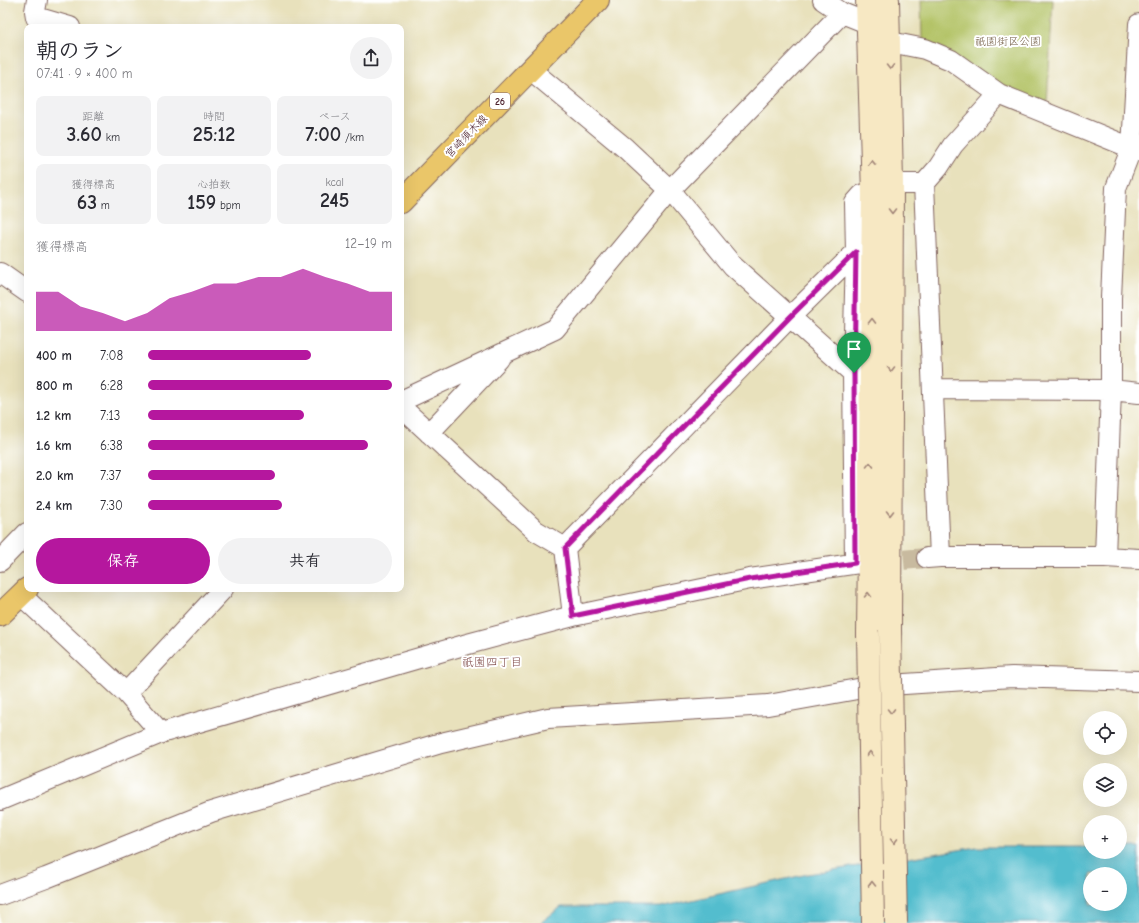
<!DOCTYPE html>
<html lang="ja">
<meta charset="utf-8">
<style>
body{margin:0;font-family:"Comic Neue","Klee One",sans-serif;background:#f2f2f3;color:#2b2b33;height:100vh;display:flex;flex-direction:column;font-size:15px;white-space:nowrap}
*{box-sizing:border-box;margin:0}
p{font-size:13px;color:#7c7c81}
.icon{flex:none;width:22px;height:22px;fill:none;stroke:currentColor;stroke-width:2;stroke-linecap:round;stroke-linejoin:round}
.map{position:relative;flex:1;overflow:hidden}
.panel{position:absolute;left:24px;top:24px;width:380px;height:568px;display:flex;flex-direction:column;background:#fff;border-radius:8px;box-shadow:0 4px 16px #0002}
.panel>*{flex:none}
.controls{position:absolute;left:1083px;top:711px;display:grid;gap:8px}
.controls a{display:grid;place-items:center;width:44px;height:44px;border-radius:50%;background:#fff;box-shadow:0 4px 16px #0002;font-size:20px}
.pin{position:absolute;display:grid;place-items:center;width:34px;height:34px;color:#fff;margin:-41px -17px;border-radius:50% 50% 50% 0;rotate:-45deg;box-shadow:0 0 4px #0007}
.pin .icon{rotate:45deg}
.round{display:grid;place-items:center;flex:none;width:42px;height:42px;border-radius:21px;background:#f2f2f3}
.head{display:flex;align-items:center;justify-content:space-between;height:68px;padding:0 12px}
h1{font-size:22px;font-weight:800;line-height:30px}
.stats{display:grid;grid-template-columns:repeat(3,1fr);gap:6px;height:68px;padding:4px 12px}
.stats div{display:grid;align-content:center;border-radius:8px;background:#f2f2f3;text-align:center}
.stats b{font-size:20px;font-weight:800}
.stats small{font-size:11px;font-weight:400}
.stats p{font-size:11px}
.chart{height:112px;padding:8px 12px}
.chart p{display:flex;justify-content:space-between}
.chart svg{width:100%;height:72px;margin-top:4px;fill:#b5179e;opacity:.7}
.primary-button{display:flex;gap:8px;margin-top:auto;padding:8px 12px}
.primary-button a{flex:1;height:46px;border-radius:24px;background:#b5179e;color:#fff;font-size:16px;font-weight:800;line-height:46px;text-align:center}
.primary-button a+a{background:#f2f2f3;color:#2b2b33}
ul{padding:0 12px;list-style:none;font-size:13px}
li{display:grid;grid-template-columns:64px 48px 1fr;align-items:center;height:30px}
li i{height:10px;border-radius:5px;background:#b5179e}
.map>svg:first-child{display:block}
.green{fill:#b3c366;stroke:#7e7148}
.water{fill:#52bdce;stroke:#4e6e7c;fill-rule:evenodd}
.lines{fill:none;stroke-linecap:round;stroke-linejoin:round}
.street-tunnel{stroke:#c8ba9f;stroke-width:20;stroke-dasharray:20 10;stroke-linecap:butt}
.street-casing{stroke:#81635e;stroke-width:22}
.secondary-casing{stroke:#81635e;stroke-width:24}
.primary-casing{stroke:#81635e;stroke-width:24}
.street{stroke:#fff;stroke-width:20}
.secondary{stroke:#f7e8c3;stroke-width:22}
.primary{stroke:#eac669;stroke-width:22}
.secondary-bridge-casing{stroke:#81635e;stroke-width:24;stroke-linecap:butt}
.secondary-bridge{stroke:#f7e8c3;stroke-width:22}
.oneway{stroke:#a08477}
.route-casing{stroke:#fff;stroke-width:8}
.route{stroke:#b5179e;stroke-width:5}
.labels{text-anchor:middle;stroke-width:4;stroke-linejoin:round;paint-order:stroke}
.shield{fill:#fff;stroke:#80626b;stroke-width:1}
.shield-label{font-size:10px;font-weight:bold;fill:#4a1f2b}
.park-label{font-size:11px;fill:#6f5840;stroke:#fff}
.street-label{font-size:11px;fill:#4a1f2b;stroke:#fff}
.neighbourhood-label{font-size:12px;fill:#84514f;stroke:#fff}
</style>
<div class="map">
<svg width="1139" height="923" viewBox="0 0 1139 923">
<rect width="100%" height="100%" fill="#fff"/>
<filter id="ink" filterUnits="userSpaceOnUse"><feTurbulence type="fractalNoise" baseFrequency=".025" numOctaves="2"/><feDisplacementMap in="SourceGraphic" scale="8" xChannelSelector="R" yChannelSelector="G"/><feConvolveMatrix kernelMatrix="1 2 1 2 8 2 1 2 1" color-interpolation-filters="sRGB"/></filter>
<filter id="wash" filterUnits="userSpaceOnUse"><feTurbulence type="fractalNoise" baseFrequency=".012" numOctaves="4" result="noise"/><feDisplacementMap in="SourceGraphic" scale="16" xChannelSelector="R" yChannelSelector="G"/><feGaussianBlur stdDeviation="0.9" result="paint"/><feColorMatrix in="noise" values="0 0 0 0 0 0 0 0 0 0 0 0 0 0 0 0 0 1.4 0 .05"/><feComposite in="paint" operator="in"/></filter>
<g filter="url(#wash)">
<rect width="100%" height="100%" fill="#e8e1bc"/>
<path class="green" d="M921,0H1053L1047,104L1003,88L922,41Z"/>
<path class="water" d="M977,847H1090V852H1120V847H1139V923H540L561,907H661L808,874ZM1090,874H1120V904H1090Z"/>
</g>
<g filter="url(#ink)">
<g class="lines">
<path class="street-tunnel" d="M874,562L927,558"/>
<g class="street-casing">
<path id="street" d="M37,0L35,11L36,17L70,27
M823,0L842,13L867,23L890,42L925,49L951,60L999,94L1139,151
M531,70L625,148L670,190L733,266L853,373
M892,184H924
M0,273L27,292
M933,389L1111,390L1139,393
M401,401L555,329L670,190L842,13
M401,407L536,531L565,548
M429,433L499,359
M565,548L790,317L856,252
M565,548L573,616
M940,557L924,184L938,168L953,145L999,94
M1105,557L1111,390V298L1116,188L1132,147L1139,24
M927,558L940,557H1105L1139,559
M0,561L27,533
M855,563L853,373L856,252L855,203L862,195L873,194
M21,595L126,693L161,733
M126,693L223,589
M0,800L161,733L464,645L573,616L750,579L866,562
M0,895L46,878L211,812L441,743L548,718L768,705L874,686L1012,677L1139,681"/>
</g>
<g class="secondary-casing">
<path id="secondary" d="M867,0L873,194L868,634
M888,0L892,184L890,630"/>
</g>
<g class="primary-casing">
<path id="primary" d="M401,202L598,0
M0,615L27,589"/>
</g>
<use href="#street" class="street"/>
<use href="#secondary" class="secondary"/>
<use href="#primary" class="primary"/>
<g class="secondary-bridge-casing">
<path id="secondary-bridge" d="M890,630L896,923
M868,634L873,923"/>
</g>
<use href="#secondary-bridge" class="secondary-bridge"/>
</g>
<defs><path id="oneway-chevron" d="M-2-3.5L2.5 0L-2 3.5" fill="none" stroke-width="1.6" stroke-linecap="round" stroke-linejoin="round"/></defs>
<g class="oneway">
<use href="#oneway-chevron" transform="translate(890 67) rotate(89)"/>
<use href="#oneway-chevron" transform="translate(872 163) rotate(-92)"/>
<use href="#oneway-chevron" transform="translate(892 211) rotate(90)"/>
<use href="#oneway-chevron" transform="translate(872 321) rotate(-89)"/>
<use href="#oneway-chevron" transform="translate(891 369) rotate(90)"/>
<use href="#oneway-chevron" transform="translate(870 465) rotate(-89)"/>
<use href="#oneway-chevron" transform="translate(890 513) rotate(90)"/>
<use href="#oneway-chevron" transform="translate(868 595) rotate(-89)"/>
<use href="#oneway-chevron" transform="translate(891 711) rotate(89)"/>
<use href="#oneway-chevron" transform="translate(870 754) rotate(-91)"/>
<use href="#oneway-chevron" transform="translate(894 841) rotate(89)"/>
<use href="#oneway-chevron" transform="translate(872 884) rotate(-91)"/>
</g>
</g>
<g class="lines" filter="url(#ink)">
<g class="route-casing">
<path id="route" d="M856,252L854,373L855,563L750,579L573,616L565,548L790,317Z"/>
</g>
<use href="#route" class="route"/>
</g>
<g class="labels">
<rect class="shield" x="490" y="93" width="20" height="16" rx="3"/>
<g class="shield-label">
<text x="500" y="105">26</text>
</g>
<g class="park-label">
<text x="1008" y="45">祇園街区公園</text>
</g>
<g class="street-label">
<text transform="translate(466 136) rotate(-46)" y="4">宮崎須木線</text>
</g>
<g class="neighbourhood-label">
<text x="492" y="666">祇園四丁目</text>
</g>
</g>
</svg>
<div class="controls">
<a><svg class="icon" aria-label="locate" viewBox="0 0 24 24"><circle cx="12" cy="12" r="6"/><path d="M12 2v4M12 18v4M2 12h4M18 12h4"/></svg></a>
<a><svg class="icon" aria-label="layers" viewBox="0 0 24 24"><path d="M12 4l9 5-9 5-9-5zM3 14l9 5 9-5"/></svg></a>
<a>+</a>
<a>−</a>
</div>
<div class="pin" style="left:854px;top:373px;background:#1e9e55"><svg class="icon" aria-label="arrive" viewBox="0 0 24 24"><path d="M6 21V4h12l-3 4 3 4H6"/></svg></div>
<section class="panel">
<div class="head"><div><h1>朝のラン</h1><p>07:41 · 9 × 400 m</p></div><a class="round"><svg class="icon" aria-label="share" viewBox="0 0 24 24"><path d="M12 15V3M7 8l5-5 5 5M5 13v7h14v-7"/></svg></a></div>
<div class="stats">
<div><p>距離</p><b>3.60<small> km</small></b></div>
<div><p>時間</p><b>25:12</b></div>
<div><p>ペース</p><b>7:00<small> /km</small></b></div>
</div>
<div class="stats">
<div><p>獲得標高</p><b>63<small> m</small></b></div>
<div><p>心拍数</p><b>159<small> bpm</small></b></div>
<div><p>kcal</p><b>245</b></div>
</div>
<div class="chart"><p><span>獲得標高</span>12–19 m</p>
<svg viewBox="0 0 160 44" preserveAspectRatio="none"><path d="M0 44V20L10 20L20 29L30 33L40 38L50 33L60 24L70 20L80 15L90 15L100 11L110 11L120 6L130 11L140 15L150 20L160 20V44z"/></svg>
</div>
<ul>
<li><b>400 m</b>7:08<i style="width:67%"></i></li>
<li><b>800 m</b>6:28<i style="width:100%"></i></li>
<li><b>1.2 km</b>7:13<i style="width:64%"></i></li>
<li><b>1.6 km</b>6:38<i style="width:90%"></i></li>
<li><b>2.0 km</b>7:37<i style="width:52%"></i></li>
<li><b>2.4 km</b>7:30<i style="width:55%"></i></li>
</ul>
<div class="primary-button"><a>保存</a><a>共有</a></div>
</section>
</div>
